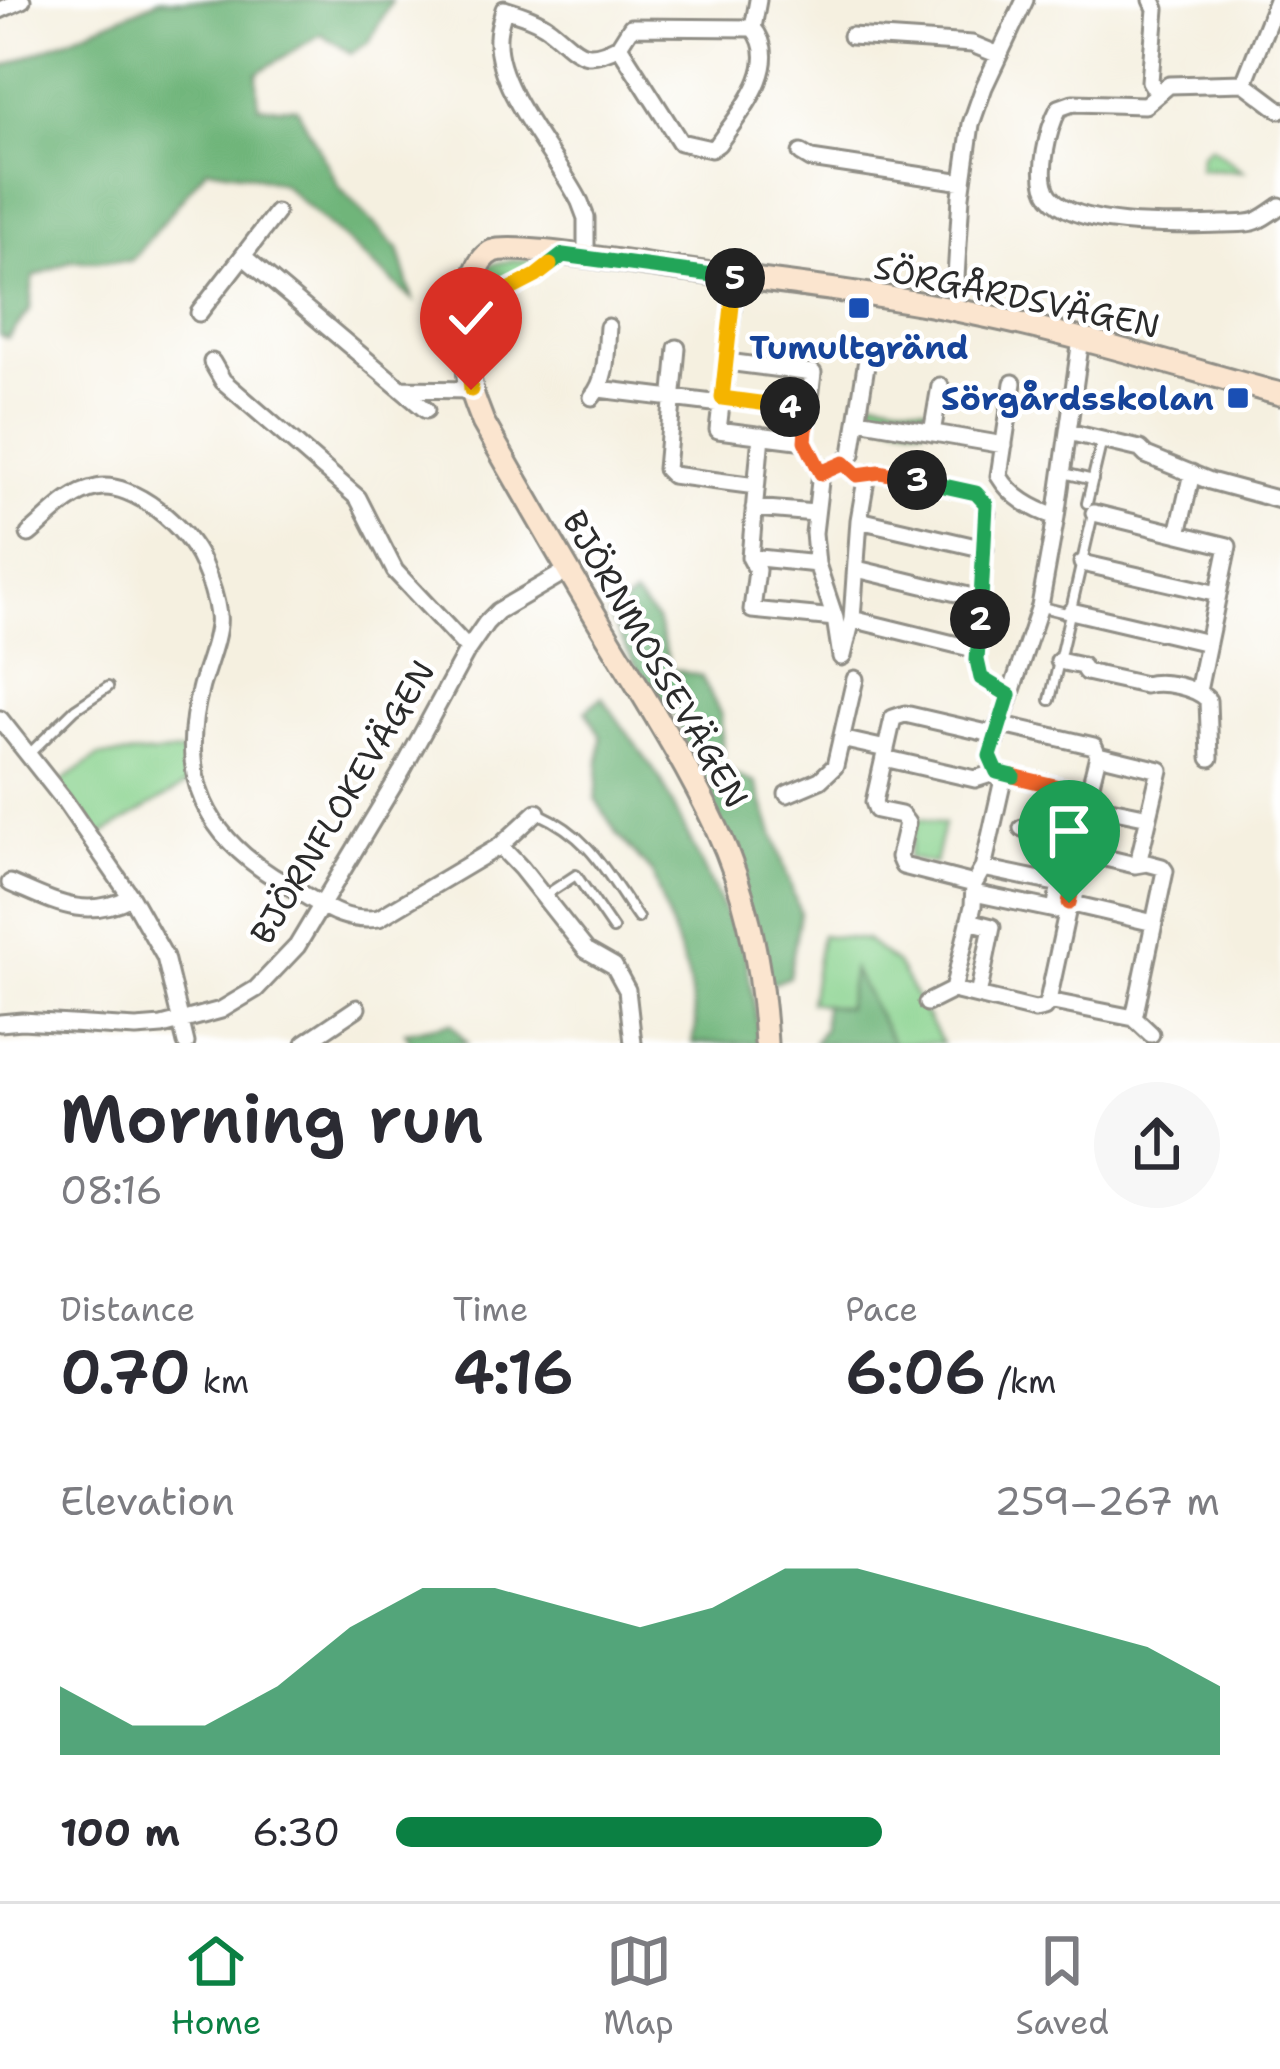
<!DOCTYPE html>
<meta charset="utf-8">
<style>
body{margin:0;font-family:"Shantell Sans",sans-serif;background:#f7f7f7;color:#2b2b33;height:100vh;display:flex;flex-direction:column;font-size:45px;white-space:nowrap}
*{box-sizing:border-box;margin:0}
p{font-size:39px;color:#7c7c81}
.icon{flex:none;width:66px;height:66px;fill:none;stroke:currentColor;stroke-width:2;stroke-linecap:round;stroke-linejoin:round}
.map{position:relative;height:1043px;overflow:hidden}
.details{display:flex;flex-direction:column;background:#fff;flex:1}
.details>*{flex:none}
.pin{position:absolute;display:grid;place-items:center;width:102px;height:102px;color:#fff;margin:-123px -51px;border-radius:50% 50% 50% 0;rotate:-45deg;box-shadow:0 0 12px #0007}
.pin .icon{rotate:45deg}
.km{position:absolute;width:60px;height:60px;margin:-30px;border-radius:50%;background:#222;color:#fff;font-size:33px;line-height:60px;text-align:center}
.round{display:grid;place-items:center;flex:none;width:126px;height:126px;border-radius:63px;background:#f7f7f7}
.headline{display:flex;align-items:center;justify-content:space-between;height:204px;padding:0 60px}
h1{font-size:66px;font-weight:600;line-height:90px}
.stats{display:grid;grid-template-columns:repeat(3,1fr);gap:18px;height:204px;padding:12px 60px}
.stats div{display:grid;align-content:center}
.stats b{font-size:60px;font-weight:600}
.stats small{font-size:33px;font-weight:400}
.stats p{font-size:33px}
.chart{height:336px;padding:24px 60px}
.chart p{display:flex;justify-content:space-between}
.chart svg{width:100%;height:216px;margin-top:12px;fill:#0b8043;opacity:.7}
ul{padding:0 60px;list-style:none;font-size:39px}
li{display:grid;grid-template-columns:192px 144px 1fr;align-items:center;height:90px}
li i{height:30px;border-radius:15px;background:#0b8043}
.tab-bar{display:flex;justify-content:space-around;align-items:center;height:168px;border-top:3px solid #e1e1e2;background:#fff;font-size:33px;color:#7c7c81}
.tab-bar a{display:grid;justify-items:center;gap:6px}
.tab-bar .current{color:#0b8043}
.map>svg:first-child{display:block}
.green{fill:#8ad38f;stroke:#5a7f5d;stroke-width:3}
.forest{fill:#6fb57a;stroke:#4d7052;stroke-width:3}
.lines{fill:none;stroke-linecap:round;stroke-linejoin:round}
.lane-casing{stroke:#908e86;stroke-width:14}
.street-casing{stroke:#908e86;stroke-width:21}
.secondary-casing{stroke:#908e86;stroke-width:27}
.lane{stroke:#fff;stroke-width:8}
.street{stroke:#fff;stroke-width:15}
.secondary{stroke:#fbe5cf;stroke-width:21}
.split-1-casing{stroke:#fff;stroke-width:24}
.split-2-casing{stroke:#fff;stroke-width:24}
.split-3-casing{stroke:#fff;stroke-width:24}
.split-4-casing{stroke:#fff;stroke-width:24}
.split-5-casing{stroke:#fff;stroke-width:24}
.split-6-casing{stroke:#fff;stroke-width:24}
.split-7-casing{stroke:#fff;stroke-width:24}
.split-1{stroke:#f0652b;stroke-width:15}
.split-2{stroke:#22a559;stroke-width:15}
.split-3{stroke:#22a559;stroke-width:15}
.split-4{stroke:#f0652b;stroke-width:15}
.split-5{stroke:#f5b400;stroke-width:15}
.split-6{stroke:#22a559;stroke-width:15}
.split-7{stroke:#f5b400;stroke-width:15}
.transit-dot{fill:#1a4fb4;stroke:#fff;stroke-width:4.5}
.labels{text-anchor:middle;stroke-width:9;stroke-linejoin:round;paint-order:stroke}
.street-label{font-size:33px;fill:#2b2b2b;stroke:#fff}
.transit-label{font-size:33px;font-weight:bold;fill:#164399;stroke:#fff}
</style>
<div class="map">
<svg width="1280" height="1043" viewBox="0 0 1280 1043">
<rect width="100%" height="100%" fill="#fff"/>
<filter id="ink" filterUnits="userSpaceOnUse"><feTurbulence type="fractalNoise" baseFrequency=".00833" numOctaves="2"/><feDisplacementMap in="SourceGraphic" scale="24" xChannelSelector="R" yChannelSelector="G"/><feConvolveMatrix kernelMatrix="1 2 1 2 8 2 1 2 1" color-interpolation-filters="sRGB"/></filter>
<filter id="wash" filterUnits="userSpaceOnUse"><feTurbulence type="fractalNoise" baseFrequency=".004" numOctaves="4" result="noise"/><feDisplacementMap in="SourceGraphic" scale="48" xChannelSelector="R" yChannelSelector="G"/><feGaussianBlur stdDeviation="2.7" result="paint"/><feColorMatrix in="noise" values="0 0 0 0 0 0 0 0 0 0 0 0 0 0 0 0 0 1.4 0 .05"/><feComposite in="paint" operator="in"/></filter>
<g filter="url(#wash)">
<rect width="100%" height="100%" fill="#f5f0e0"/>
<path class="green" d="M1210,146L1243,171L1199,169L1201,155Z
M513,260L544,262C525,274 505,292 483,279L490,265Z
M872,398L927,407L924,427L868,418Z
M183,752L187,784L96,838L58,784L99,756Z
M917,818L944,824L935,864L908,858Z
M821,935L866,940L897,964L942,1043H893L853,970L846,1009L810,1002Z"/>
<path class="forest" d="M160,0H392L369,42L351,53L321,34L257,73L258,106L297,108L340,188L398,249L413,300L282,184L247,174L207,168L131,261H70L33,277L30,310L8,338L0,336V68Z
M634,596L657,620L671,669L701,676L721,715L723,769L756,783L800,913L789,977L767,986L677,717L655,700L608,616Z
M602,697L661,780L746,956L758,1029L757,1043H692L696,1025L688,976L652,873L618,835L596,800L601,737L586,710Z
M853,969L893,1043H814L824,1028V1005L846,1008Z
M451,1023L467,1043H411L405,1032Z"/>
</g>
<g filter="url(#ink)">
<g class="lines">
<g class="lane-casing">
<path id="lane" d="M472,291L505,292L536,276L561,257
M724,398L809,409
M1064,473L1093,480
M1087,503L1102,440
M987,514L977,660L981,678L1009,695
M1042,607L1070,614
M1050,700L1093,514
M30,753L75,709L108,687
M538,813C591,837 606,872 638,918
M544,896L576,875L613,929"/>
</g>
<g class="street-casing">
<path id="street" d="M1152,0L1156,9L1150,81L1158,94
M1277,0L1244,83L1169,85L1145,105L1073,103L1059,108C1049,127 1035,177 1050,196C1076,230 1181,225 1220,224C1231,223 1246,225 1256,221C1264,218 1273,211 1280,206
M0,10L22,0
M851,36L972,44L999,55
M619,46L631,27L753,28
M1244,83L1280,110
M801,153L811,159L963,182
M243,256L426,410
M586,257V218L580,202C557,156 495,89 498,38C498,28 502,18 504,9C520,14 537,19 550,29C579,52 582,65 619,46L680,142L711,149L718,144C739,114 784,64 753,28L758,0
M954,310L961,196L971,124L984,87L1025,0
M199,313L276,213
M677,348L666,469L672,475L756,486
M212,362L223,381L358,498L395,571L468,649
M727,362L813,373L805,441L718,430L736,278
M1013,383L999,476C1012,498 1033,509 1056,517
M402,389L471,390
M599,389L721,404
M592,397C608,379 606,350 608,327
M858,420L1004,445
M1068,432L1140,449L1146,455L1210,481L1280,500
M932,433L940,386
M761,435L750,557L757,570L752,610L835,618
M805,441L821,473L814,533L817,564L835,618L841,657
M821,473L844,463L852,454L867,359
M867,474L880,472L976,493L985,504L987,513
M754,508L815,513
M1094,513L1228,546L1198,691
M859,520L985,549
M29,534C49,518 69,493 96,488C133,480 188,529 202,562C209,578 216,599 218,615C221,632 206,668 201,686C176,778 205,839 287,885C319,902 341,924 379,918L500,846L537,812
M1178,534L1192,473
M750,557L817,564
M1082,563L1218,594
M857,569L981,599
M1071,611L1208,643
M852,619L978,650
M843,656L852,619L859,520L867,474L857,475L844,463
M1059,661L1082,666L1086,672L1145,685C1162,680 1196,687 1208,700L1210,758
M0,719L64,800L131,897L165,957L186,1043
M841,739L886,749
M1098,755L1160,770L1140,855L1141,864
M884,758L975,779L997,772L1088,794
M787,794L820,780L835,766L855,679
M1086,804L1149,817
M1022,828L1077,840
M500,846L521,868L586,950L614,966L627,990L633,1043
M1079,857L1088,854L1135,865L1147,863L1162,867L1165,871L1134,1018
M10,883C53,901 85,921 131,897
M974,884L903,866L899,857L907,823L901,815L877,810L874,802L893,718L905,714L996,735
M974,893L1055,910L1060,884L983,868
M1064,902L1154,923
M969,921L992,927L978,996
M953,990L973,906L974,884L983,868L1002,784L990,756L1040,606L1056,517L1081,339
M1048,1001L1134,1018L1151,1034
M927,1003L953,990L1035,1010L1044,1008L1048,1001L1079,857L1077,840L1098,755L1094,746L999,724
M0,1023L22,1021L136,1028L162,1026L221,1010L256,989L297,946L402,771L468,649L486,623L498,611L568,570
M305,1043L357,1008"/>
</g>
<g class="secondary-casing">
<path id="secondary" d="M766,1043C762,970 748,896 717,829C686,763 646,700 608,637C565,566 524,494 483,422C479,411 474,400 471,388C464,358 460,265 493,251C512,244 620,261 647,265C758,281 871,291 980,315C1081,336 1181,367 1280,394"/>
</g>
<use href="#lane" class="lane"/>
<use href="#street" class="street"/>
<use href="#secondary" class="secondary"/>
</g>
</g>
<g class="lines" filter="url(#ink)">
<g class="split-1-casing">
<path id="split-1" d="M1013,776L1088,794L1076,840L1079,856L1069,903"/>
</g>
<g class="split-2-casing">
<path id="split-2" d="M980,619L977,660L981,678L1009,695L990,756L997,772L1013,776"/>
</g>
<g class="split-3-casing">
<path id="split-3" d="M917,480L976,493L986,504L980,619"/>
</g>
<g class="split-4-casing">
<path id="split-4" d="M790,407L808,409L805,441L821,473L844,463L857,475L880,472L917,480"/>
</g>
<g class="split-5-casing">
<path id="split-5" d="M735,278L722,398L790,407"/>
</g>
<g class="split-6-casing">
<path id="split-6" d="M550,265L563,255L735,278"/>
</g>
<g class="split-7-casing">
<path id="split-7" d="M471,390L466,338L471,291L505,292L536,276L550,265"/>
</g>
<use href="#split-1" class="split-1"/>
<use href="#split-2" class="split-2"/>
<use href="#split-3" class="split-3"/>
<use href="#split-4" class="split-4"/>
<use href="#split-5" class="split-5"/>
<use href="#split-6" class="split-6"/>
<use href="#split-7" class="split-7"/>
</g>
<g class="transit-dot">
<rect x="847" y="296" width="24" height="24" rx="6"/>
<rect x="1226" y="386" width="24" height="24" rx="6"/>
</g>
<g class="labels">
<g class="street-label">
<text transform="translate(1017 296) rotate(12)" y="12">SÖRGÅRDSVÄGEN</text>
<text transform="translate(656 659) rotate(60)" y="12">BJÖRNMOSSEVÄGEN</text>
<text transform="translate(342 802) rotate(-59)" y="12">BJÖRNFLOKEVÄGEN</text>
</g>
<g class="transit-label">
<text x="859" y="359">Tumultgränd</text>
<text x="1214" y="410" text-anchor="end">Sörgårdsskolan</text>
</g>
</g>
</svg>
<div class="pin" style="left:1069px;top:903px;background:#1e9e55"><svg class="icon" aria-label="arrive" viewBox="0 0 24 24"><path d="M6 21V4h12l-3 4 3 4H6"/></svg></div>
<div class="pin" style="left:471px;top:390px;background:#d93025"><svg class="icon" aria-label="check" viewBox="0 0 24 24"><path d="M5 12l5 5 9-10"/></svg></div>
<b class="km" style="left:980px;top:619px">2</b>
<b class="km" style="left:917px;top:480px">3</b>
<b class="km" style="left:790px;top:407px">4</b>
<b class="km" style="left:735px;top:278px">5</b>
</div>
<section class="details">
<div class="headline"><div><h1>Morning run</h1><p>08:16</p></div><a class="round"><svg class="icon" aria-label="share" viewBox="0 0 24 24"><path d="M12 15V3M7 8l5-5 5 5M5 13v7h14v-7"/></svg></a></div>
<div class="stats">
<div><p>Distance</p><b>0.70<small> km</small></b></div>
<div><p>Time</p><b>4:16</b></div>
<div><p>Pace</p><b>6:06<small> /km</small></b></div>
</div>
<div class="chart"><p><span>Elevation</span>259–267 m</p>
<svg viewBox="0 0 160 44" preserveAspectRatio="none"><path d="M0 44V30L10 38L20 38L30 30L40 18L50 10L60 10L70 14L80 18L90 14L100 6L110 6L120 10L130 14L140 18L150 22L160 30V44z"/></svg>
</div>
<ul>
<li><b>100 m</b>6:30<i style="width:59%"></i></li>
</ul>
</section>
<nav class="tab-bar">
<a class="current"><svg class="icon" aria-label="home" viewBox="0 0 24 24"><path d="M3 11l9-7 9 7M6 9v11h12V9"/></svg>Home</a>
<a><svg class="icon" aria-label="map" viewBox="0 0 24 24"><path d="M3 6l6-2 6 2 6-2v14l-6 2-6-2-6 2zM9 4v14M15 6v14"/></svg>Map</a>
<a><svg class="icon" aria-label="saved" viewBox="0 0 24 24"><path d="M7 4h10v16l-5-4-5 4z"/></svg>Saved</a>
</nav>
